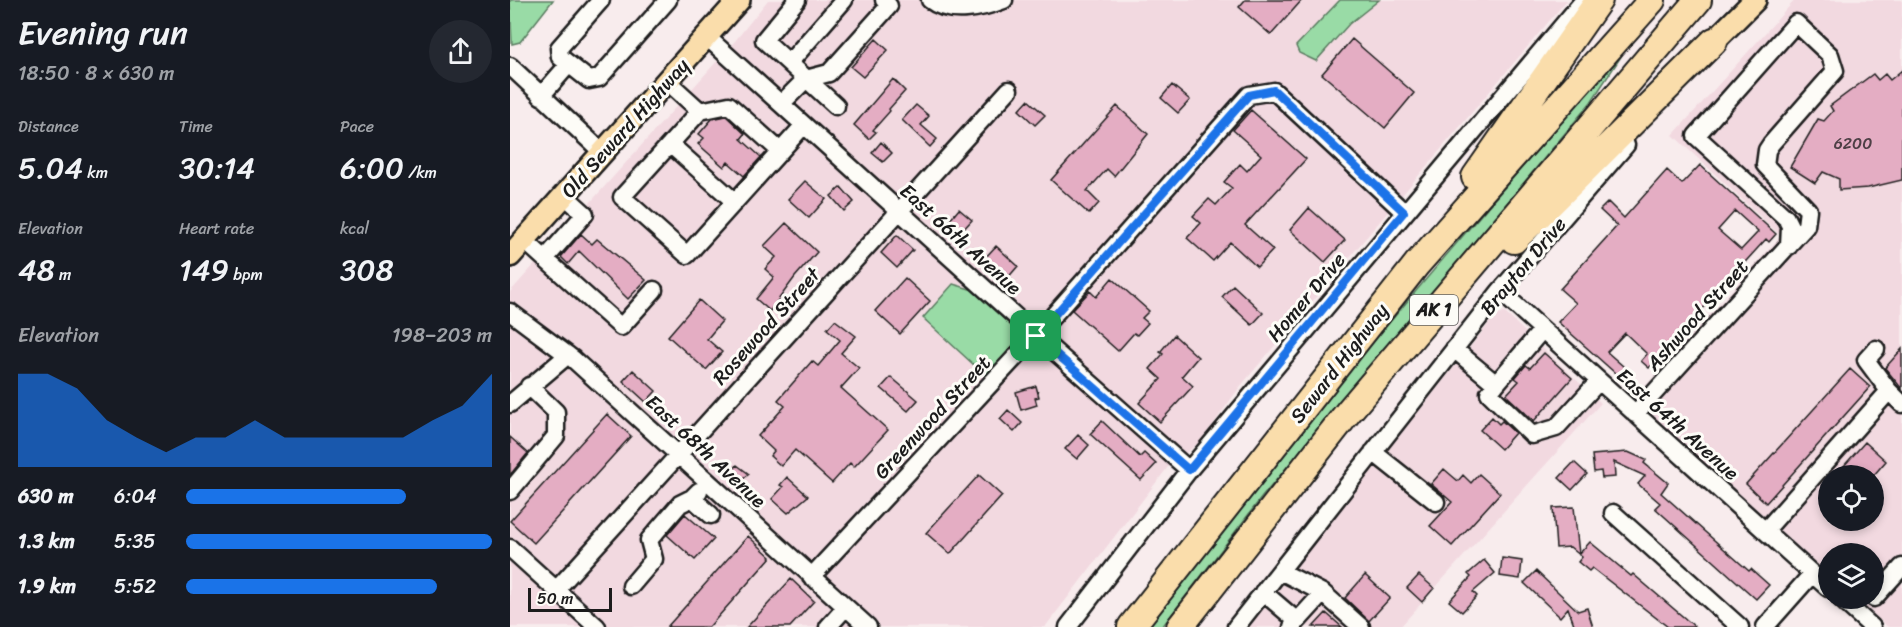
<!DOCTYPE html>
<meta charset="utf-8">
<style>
body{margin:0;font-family:Sriracha,sans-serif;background:#242831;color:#f1f3f6;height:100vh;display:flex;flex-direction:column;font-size:22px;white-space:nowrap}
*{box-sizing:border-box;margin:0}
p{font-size:20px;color:#9ea1a6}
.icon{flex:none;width:33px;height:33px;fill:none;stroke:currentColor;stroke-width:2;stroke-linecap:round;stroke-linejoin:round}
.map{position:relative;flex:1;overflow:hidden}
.drawer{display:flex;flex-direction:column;background:#171b24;width:510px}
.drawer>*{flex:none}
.fabs{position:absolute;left:1308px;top:465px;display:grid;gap:12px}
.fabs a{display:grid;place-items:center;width:66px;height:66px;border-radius:50%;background:#171b24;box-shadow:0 3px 9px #0003;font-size:30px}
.scale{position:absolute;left:18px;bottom:15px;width:84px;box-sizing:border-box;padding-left:6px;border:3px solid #1c1c1c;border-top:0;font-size:16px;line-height:21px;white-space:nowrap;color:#1c1c1c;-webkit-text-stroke:4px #fdfcf7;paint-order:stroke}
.pin{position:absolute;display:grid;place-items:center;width:51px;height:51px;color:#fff;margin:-26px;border-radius:12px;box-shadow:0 3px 9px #0006}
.round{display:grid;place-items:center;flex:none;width:63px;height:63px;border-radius:32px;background:#242831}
.head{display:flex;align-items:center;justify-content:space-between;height:102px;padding:0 18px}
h1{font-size:33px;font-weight:600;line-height:45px}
.stats{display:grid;grid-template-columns:repeat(3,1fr);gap:9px;height:102px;padding:6px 18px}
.stats div{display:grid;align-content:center}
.stats b{font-size:30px;font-weight:600}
.stats small{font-size:16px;font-weight:400}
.stats p{font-size:16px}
.chart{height:168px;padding:12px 18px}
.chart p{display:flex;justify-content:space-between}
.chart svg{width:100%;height:108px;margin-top:6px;fill:#1a73e8;opacity:.7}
ul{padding:0 18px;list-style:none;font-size:20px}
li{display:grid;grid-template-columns:96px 72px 1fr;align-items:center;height:45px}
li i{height:15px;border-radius:8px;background:#1a73e8}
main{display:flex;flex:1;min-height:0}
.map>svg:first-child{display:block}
.built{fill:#f2d9e0;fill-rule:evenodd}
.green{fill:#99dba6;stroke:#5a7c61;stroke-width:1.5}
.building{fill:#e4adc3;stroke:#1c1c1c;stroke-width:1.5;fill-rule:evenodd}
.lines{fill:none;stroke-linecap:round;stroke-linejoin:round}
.minor-casing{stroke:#1c1c1c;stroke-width:21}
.major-casing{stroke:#1c1c1c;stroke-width:26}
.highway-casing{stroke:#1c1c1c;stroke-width:30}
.minor{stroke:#fdfcf7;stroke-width:16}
.major{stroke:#faddab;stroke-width:21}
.highway{stroke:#faddab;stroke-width:26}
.route-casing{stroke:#fff;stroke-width:12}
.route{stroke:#1a73e8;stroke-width:8}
.labels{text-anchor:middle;stroke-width:6;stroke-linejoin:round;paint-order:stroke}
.number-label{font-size:16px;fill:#4e4046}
.shield{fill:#fdfcf7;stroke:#605f5e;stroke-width:1.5}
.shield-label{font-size:18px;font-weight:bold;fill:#1c1c1c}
.street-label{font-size:20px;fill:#1c1c1c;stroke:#fdfcf7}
</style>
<main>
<section class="drawer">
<div class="head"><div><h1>Evening run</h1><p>18:50 · 8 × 630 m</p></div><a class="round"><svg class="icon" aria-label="share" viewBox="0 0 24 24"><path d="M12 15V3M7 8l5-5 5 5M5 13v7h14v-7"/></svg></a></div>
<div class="stats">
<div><p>Distance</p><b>5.04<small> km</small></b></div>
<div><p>Time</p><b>30:14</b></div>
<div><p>Pace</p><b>6:00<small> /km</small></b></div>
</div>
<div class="stats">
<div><p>Elevation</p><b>48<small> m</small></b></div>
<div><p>Heart rate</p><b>149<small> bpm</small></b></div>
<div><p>kcal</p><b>308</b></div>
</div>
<div class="chart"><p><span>Elevation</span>198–203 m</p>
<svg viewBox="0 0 160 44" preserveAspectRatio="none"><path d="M0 44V6L10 6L20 12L30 25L40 32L50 38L60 32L70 32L80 25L90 32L100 32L110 32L120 32L130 32L140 25L150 19L160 6V44z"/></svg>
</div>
<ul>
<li><b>630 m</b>6:04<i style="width:72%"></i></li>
<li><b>1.3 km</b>5:35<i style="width:100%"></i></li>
<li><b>1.9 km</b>5:52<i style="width:82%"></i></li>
</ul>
</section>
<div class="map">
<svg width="1392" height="627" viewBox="0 0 1392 627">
<rect width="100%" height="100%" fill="#f8eced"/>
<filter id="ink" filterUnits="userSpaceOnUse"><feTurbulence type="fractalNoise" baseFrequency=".0167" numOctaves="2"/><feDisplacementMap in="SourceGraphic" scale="12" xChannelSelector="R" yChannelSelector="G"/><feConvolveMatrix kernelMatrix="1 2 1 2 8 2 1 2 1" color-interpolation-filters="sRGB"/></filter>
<g filter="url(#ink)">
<path class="built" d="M258,0H1057L729,388L691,441L658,467L535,627H0V292L225,41Z
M1285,0H1392V627H1378L1346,599L1364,598V554H1318V574L1124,399L1271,236L1163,135ZM1318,476H1364V520H1318Z
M994,312L1091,403L890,627H736L985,316Z"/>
<path class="green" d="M0,0H43L10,42L2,44Z
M830,0H869L839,24L806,61L789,53L786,46Z
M1112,55L1081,102L752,497L652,627H634C787,431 945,239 1112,55Z
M443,284L470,292L507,324L505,347L477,377L413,318Z"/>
<path class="building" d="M735,0H792L761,35L729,7Z
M366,39L378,50L353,77L341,67Z
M842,39L904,93L875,128L812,74Z
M1392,70V180L1358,188L1329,190V179L1313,172L1305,183L1280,167L1308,119L1314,121L1323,111L1320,106L1363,74L1368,80L1375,74L1380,80Z
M383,79L395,91L379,109L380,111L363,130L366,132L359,139L344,125Z
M662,85L680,100L668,113L651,98Z
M518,100L535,115L525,125L509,110Z
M406,105L419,116L411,125L427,139L420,147L392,120Z
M607,106L638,134L604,176L597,169L577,191L589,203L579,214L541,180Z
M741,110L796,159L735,225L763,250L747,267L720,242L703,261L677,238L691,223L683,216L699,199L706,205L722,188L714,182L730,164L737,171L751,155L723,130Z
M216,116L235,134L231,139L251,157L234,176L218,162L214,167L188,144L194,138L189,134L202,119Z
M371,142L382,153L373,162L362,153Z
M1190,165L1266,234L1259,242L1256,239L1139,368L1131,361L1137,354L1115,333L1097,352L1121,373L1114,381L1048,322L1066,303L1050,289L1107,226L1090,210L1098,202L1114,218L1157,170L1172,184ZM1225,211L1248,232L1231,250L1208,230Z
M295,181L316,199L299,218L278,199Z
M331,187L344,202L334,211L321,196Z
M799,208L835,240L815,262L780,230Z
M449,209L462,220L450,233L447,230L444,234L435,226Z
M276,223L307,252L285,277L260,311L246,299L264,277L255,269L266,257L254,246Z
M71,234L82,244L87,239L136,280L118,299L69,251L58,264L51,257Z
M387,235L403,250L387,268L371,253Z
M486,246L508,266L496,280L473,260Z
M395,278L420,301L390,334L365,311Z
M602,278L639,311L632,318L638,323L627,335L624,333L608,351L562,310L580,291L586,297Z
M723,285L753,313L742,325L712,297Z
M189,300L212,321L197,339L212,352L196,370L158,336Z
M325,320L346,336L331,353L349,368L331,388L378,430L344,467L340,463L322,483L285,450L271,466L260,456L264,451L248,436L275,406L268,400L302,361L308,366L330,340L317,329Z
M664,335L688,357L672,376L683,386L650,422L629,403L651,379L640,369L653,354L650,352Z
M1392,349V389L1375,368Z
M1034,353L1062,378L1024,421L996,395L1009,381L1005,378L1016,365L1020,368Z
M1340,369L1360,387L1256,503L1236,484Z
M123,370L146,391L136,402L113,381Z
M381,377L408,400L398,411L371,388Z
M526,386L529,397L525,398L527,405L511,410L506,392Z
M498,410L512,423L504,432L490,419Z
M97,414L121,436L24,543L0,521Z
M982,417L989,424L992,421L1005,433L991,449L970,430Z
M592,421L630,457L634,453L646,464L631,480L580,434Z
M568,435L579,445L567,459L555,449Z
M0,437L18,453L0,475Z
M1355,442L1376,461L1363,476H1325Z
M1118,452L1136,460L1134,463L1158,483L1151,493L1239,571L1241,569L1259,585L1246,599L1145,508L1150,503L1128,484L1135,476L1104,462L1105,477L1092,478L1091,471L1084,472L1082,455Z
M1064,462L1077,474L1062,490L1049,478Z
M227,465L239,474L228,483L219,476Z
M934,469L948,481L953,475L961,483L969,474L990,493L942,546L920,526L942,502L921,484Z
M469,475L492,496L440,554L416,533Z
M277,477L298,496L278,513L262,499L273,487L270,485Z
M1064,507L1069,554L1080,542L1121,576L1123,574L1185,627H1158L1082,568L1079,571L1068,562L1072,557L1060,547L1046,548L1043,508Z
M175,514L204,539L185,560L157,535Z
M238,536L261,557L199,627H157Z
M992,558L1012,561L1010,579L990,576Z
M974,560L985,573L963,592L967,596L952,612L939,601L961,577L958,574Z
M1026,571L1068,611L1077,608L1083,627H1065L1058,608L1050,617L1014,583Z
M855,575L880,598L859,621L835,598Z
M909,575L924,588L912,602L897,588Z
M281,579L304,601L280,627H237Z
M816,613L832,627H803Z"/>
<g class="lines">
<g class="minor-casing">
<path id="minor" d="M91,0L49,48L50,57L79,80L89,78L158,0
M287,0L254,40L326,106
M420,0C440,16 473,8 494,0
M197,37L526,335L679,470
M279,63L334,0
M0,66L92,152
M157,81L190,111
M31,96L59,64
M271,104L296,79L319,73L379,6L374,0
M160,144L225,202
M270,151L219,105L190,111L112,197L177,255L294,125
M14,240L35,259L75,214L54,195
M35,259L111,327L144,290
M990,291L1318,588
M0,312L63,359L358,627
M944,349L986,384L1032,330
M1366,349L1356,360L1379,391
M986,384L979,393L1022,435L1046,428L1089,381
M0,404L58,355
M1125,414L1296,226L1298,210L1255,165L1257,150L1261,144L1325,71L1320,55L1286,23L1186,136L1276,218L1280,226L1279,246
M863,452L926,502
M0,491L46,436V412L19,386
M189,491L182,498L201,515
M1103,513L1230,627
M1255,531L1379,391L1392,404
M0,548L87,627
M770,571L813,593L851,627
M301,577L526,335L739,95L764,91L894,212
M121,586L144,559L139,540L170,504L182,498
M46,590L499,90
M753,592L787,621
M1330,598L1362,627
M1364,598L1392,567
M318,627L336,607
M558,627L679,470L1074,0
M726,627L990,291L1116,145
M782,627L813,593
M1255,627L1302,574"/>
</g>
<g class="major-casing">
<path id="major" d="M1204,41L1245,0
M0,256L229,0"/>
</g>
<g class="highway-casing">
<path id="highway" d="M965,177L1089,0
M1004,240L1204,41
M621,627L907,264L1142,0
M670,627L839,411L1188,0"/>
</g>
<use href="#minor" class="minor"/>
<use href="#major" class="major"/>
<use href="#highway" class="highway"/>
</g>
</g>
<g class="lines" filter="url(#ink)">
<g class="route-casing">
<path id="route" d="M764,90L894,212L679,470L526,336L739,95Z"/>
</g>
<use href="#route" class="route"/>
</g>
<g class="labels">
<g class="number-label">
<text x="1343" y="149">6200</text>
</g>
<rect class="shield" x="900" y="295" width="48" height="30" rx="4.5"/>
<g class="shield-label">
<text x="924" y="316">AK 1</text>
</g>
<g class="street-label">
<text transform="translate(115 128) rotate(-48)" y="7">Old Seward Highway</text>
<text transform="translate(451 239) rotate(42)" y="7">East 66th Avenue</text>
<text transform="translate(1013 266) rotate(-50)" y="7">Brayton Drive</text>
<text transform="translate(796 297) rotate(-50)" y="7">Homer Drive</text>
<text transform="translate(1187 315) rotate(-48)" y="7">Ashwood Street</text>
<text transform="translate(256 326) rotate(-48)" y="7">Rosewood Street</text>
<text transform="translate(829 363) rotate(-52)" y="7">Seward Highway</text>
<text transform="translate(422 417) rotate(-47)" y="7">Greenwood Street</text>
<text transform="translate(1168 424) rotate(42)" y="7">East 64th Avenue</text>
<text transform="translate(196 451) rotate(43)" y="7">East 68th Avenue</text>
</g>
</g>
</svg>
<div class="fabs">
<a><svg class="icon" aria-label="locate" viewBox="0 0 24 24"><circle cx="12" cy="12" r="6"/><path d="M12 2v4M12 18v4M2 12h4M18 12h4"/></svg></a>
<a><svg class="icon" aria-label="layers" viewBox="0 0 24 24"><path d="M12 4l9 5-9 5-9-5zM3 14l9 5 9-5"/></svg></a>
</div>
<div class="scale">50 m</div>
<div class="pin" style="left:526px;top:336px;background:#1e9e55"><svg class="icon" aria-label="arrive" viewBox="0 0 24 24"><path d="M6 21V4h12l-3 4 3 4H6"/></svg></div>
</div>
</main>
